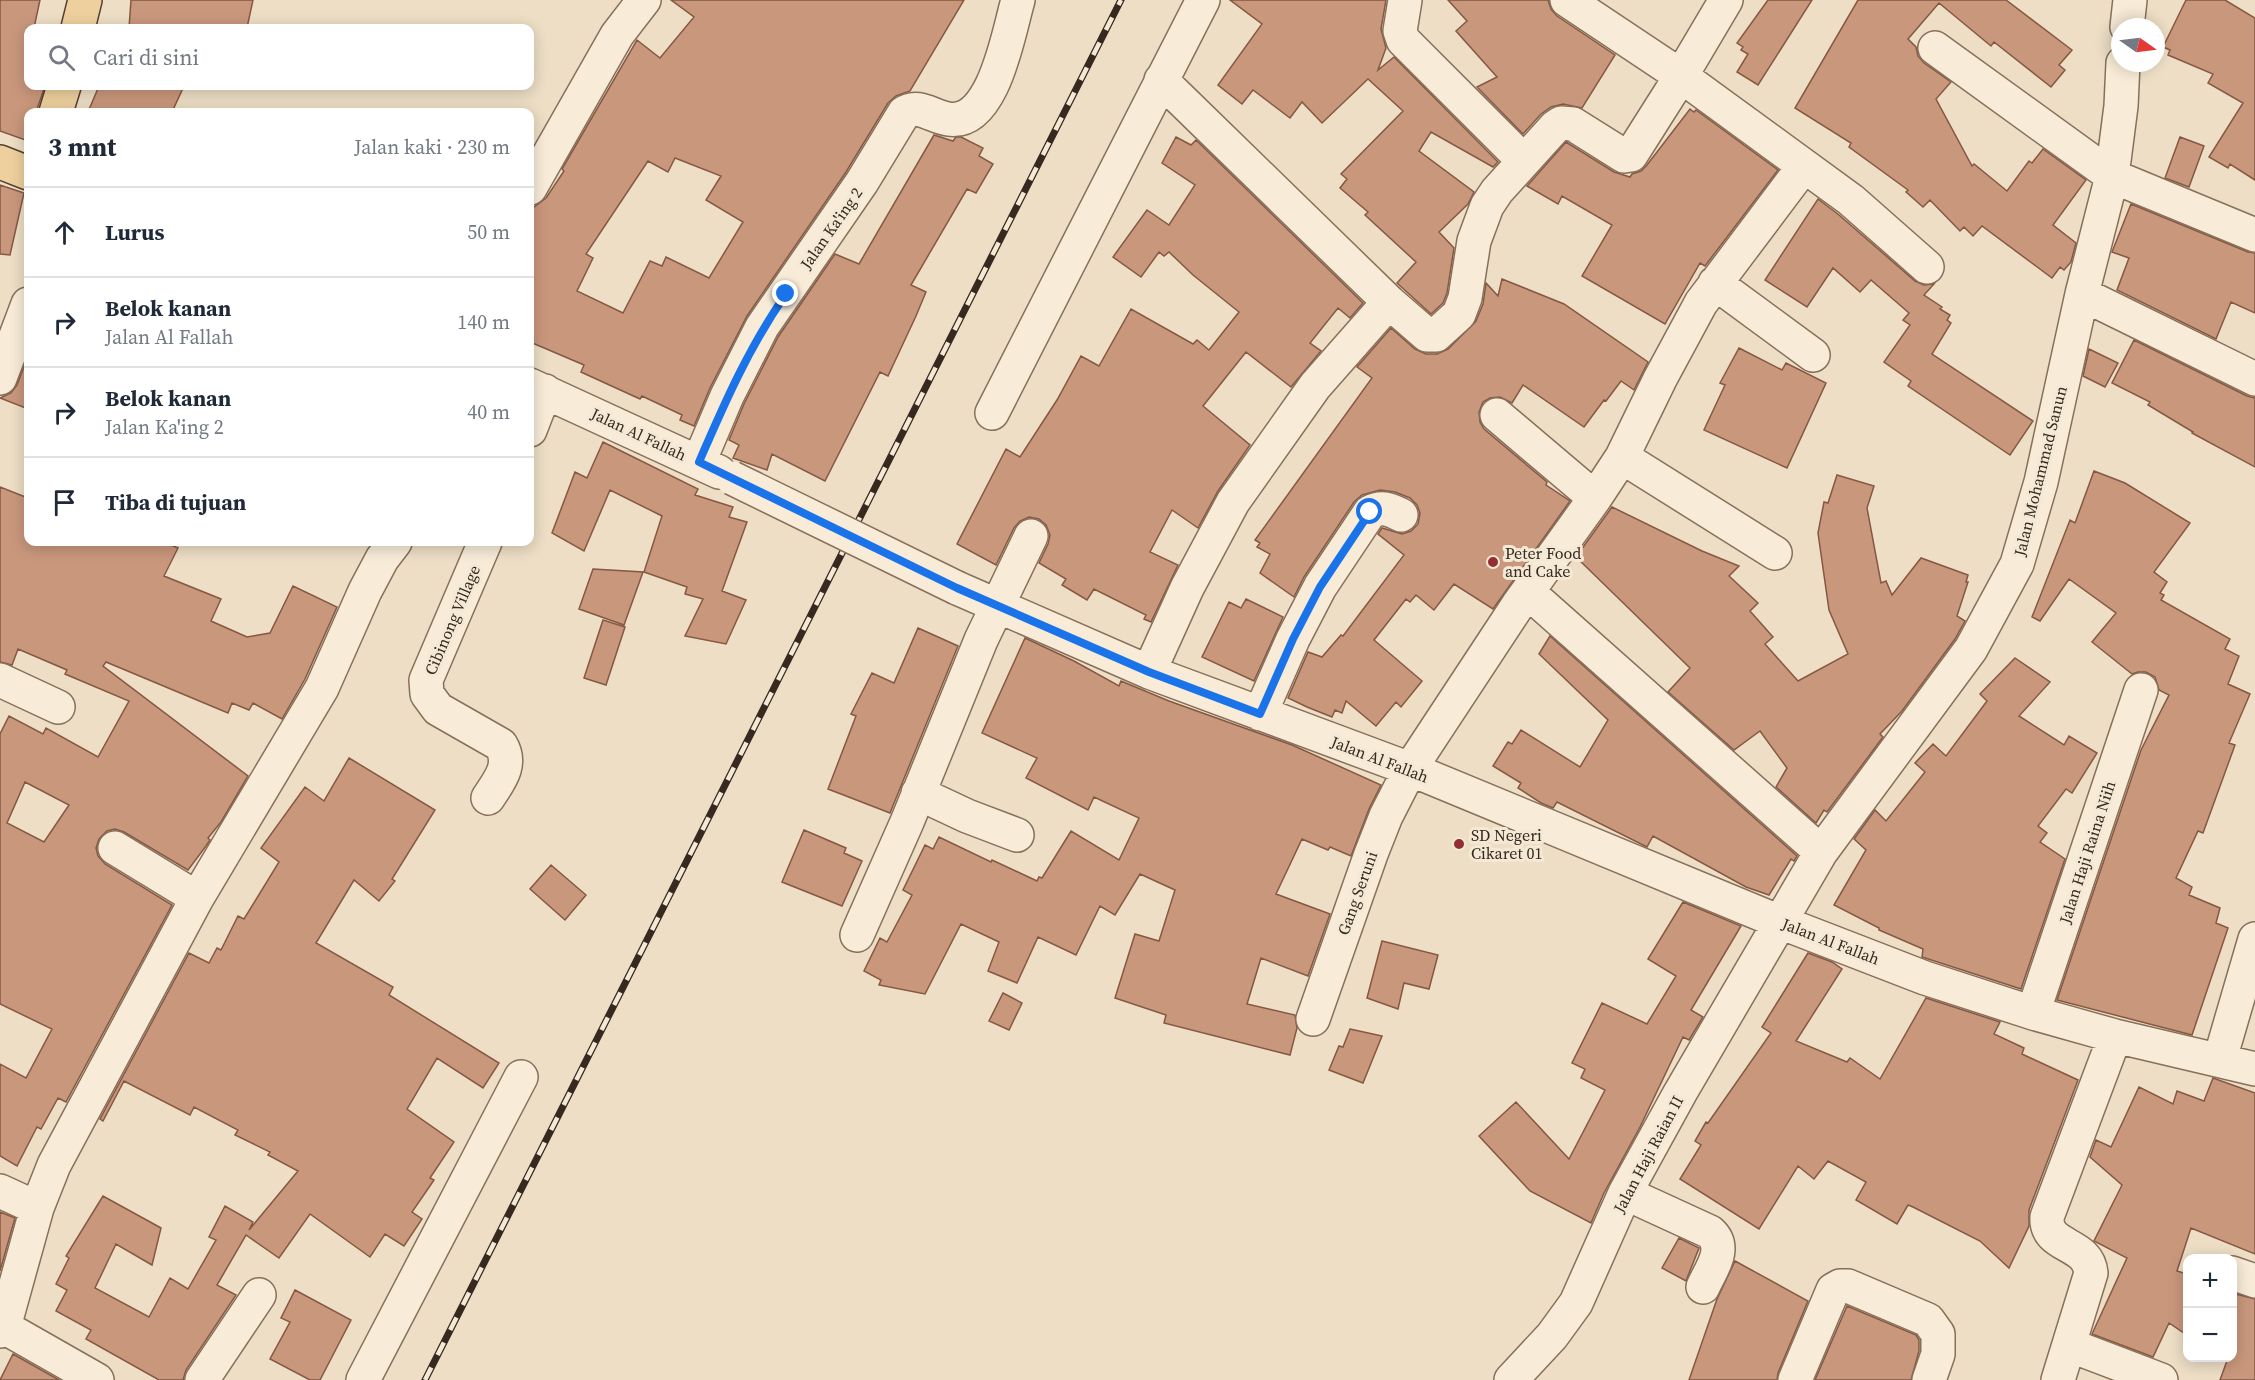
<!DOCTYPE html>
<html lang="id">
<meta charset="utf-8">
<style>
body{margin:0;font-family:"Source Serif 4",serif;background:#f6f6f7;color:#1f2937}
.controls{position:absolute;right:18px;bottom:18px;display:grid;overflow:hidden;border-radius:12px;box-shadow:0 3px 15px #0003}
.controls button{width:54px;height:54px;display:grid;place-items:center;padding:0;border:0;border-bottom:2px solid #e0e1e3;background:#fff;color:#1f2937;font:30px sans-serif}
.compass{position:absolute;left:2111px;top:18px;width:54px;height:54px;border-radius:50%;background:#fff;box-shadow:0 3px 15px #0003;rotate:104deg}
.stop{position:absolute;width:18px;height:18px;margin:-14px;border:4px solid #1a73e8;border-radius:50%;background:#fff}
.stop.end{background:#1a73e8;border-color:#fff;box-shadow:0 2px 6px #0008}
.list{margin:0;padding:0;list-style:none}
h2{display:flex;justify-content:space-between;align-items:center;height:78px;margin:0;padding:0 24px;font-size:26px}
h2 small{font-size:20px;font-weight:400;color:#747a83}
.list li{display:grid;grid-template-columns:39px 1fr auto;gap:18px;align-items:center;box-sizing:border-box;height:90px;padding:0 24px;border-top:2px solid #e0e1e3}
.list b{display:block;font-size:22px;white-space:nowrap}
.list p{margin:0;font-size:20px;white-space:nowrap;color:#747a83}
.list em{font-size:20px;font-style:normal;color:#747a83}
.icon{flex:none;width:33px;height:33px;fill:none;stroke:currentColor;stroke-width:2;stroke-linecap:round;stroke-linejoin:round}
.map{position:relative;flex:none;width:2255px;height:1380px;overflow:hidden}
.search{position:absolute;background:#fff;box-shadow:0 3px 15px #0003;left:24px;top:24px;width:510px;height:66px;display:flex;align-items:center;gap:15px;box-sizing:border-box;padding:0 21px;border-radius:12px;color:#747a83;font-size:22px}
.panel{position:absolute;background:#fff;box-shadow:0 3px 15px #0003;left:24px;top:108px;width:510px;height:438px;border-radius:12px}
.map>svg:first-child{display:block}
.building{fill:#c9977c;stroke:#855842;stroke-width:1.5;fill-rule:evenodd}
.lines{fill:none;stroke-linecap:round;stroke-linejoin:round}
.minor-casing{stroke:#87705b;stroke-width:36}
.major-casing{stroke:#553e2f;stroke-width:36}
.minor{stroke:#f8ecd8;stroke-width:33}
.major{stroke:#eed09e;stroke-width:33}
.rail-casing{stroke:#37291f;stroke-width:7}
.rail{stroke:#f4e9d4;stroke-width:4.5;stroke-dasharray:14;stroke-linecap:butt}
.minor-bridge-casing{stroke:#87705b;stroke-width:36;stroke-linecap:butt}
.minor-bridge{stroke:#f8ecd8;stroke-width:33}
.route{stroke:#1a73e8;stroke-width:8}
.poi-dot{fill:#932e35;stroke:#f4e9d4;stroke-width:2}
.labels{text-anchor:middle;stroke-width:6;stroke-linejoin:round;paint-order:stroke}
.street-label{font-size:16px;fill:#37291f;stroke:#f4e9d4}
.poi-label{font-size:16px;fill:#37291f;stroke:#f4e9d4;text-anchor:start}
</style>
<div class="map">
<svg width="2255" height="1380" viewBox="0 0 2255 1380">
<rect width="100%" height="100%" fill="#eddec5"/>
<path class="building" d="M0 0H40L34 28H28V86H45L36 112H28V141L0 131Z
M131 0H253L247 28H129Z
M671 0H964L910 91 896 96 888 103 846 172 747 316 710 388 694 426 680 420 682 415 642 396 640 399 581 372 584 365 530 342V210L546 198 564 171 562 169 637 40 660 58 694 17ZM675 158 721 176 706 200 743 222 709 278 666 257 662 266 650 261 623 313 577 291 593 258 586 254 648 161 668 172Z
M1230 0H1386L1381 29 1386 48 1378 70 1394 57 1498 162 1493 167 1431 132 1419 151 1474 192 1468 204 1439 232 1454 248 1447 293 1443 303 1431 314 1397 283 1416 262 1365 215 1368 212 1340 188 1347 179 1341 174 1403 111 1368 79 1322 123 1302 102 1290 118 1253 90 1242 104 1218 85 1262 24Z
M1448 0H1548L1551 9 1557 16 1615 55 1582 108 1563 104 1551 107 1541 114 1523 134 1477 87 1497 77 1456 31 1467 21Z
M1768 0H1812L1758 85 1737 72 1748 54 1741 50 1743 47 1737 43Z
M1858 0H2006L2072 50 2059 65 2065 70 2051 87 1994 42 1991 46 1939 3 1908 39 1916 47 1918 56 1924 63 1951 82 1936 99 1972 166 1974 164 2007 191 2029 161 2032 163 2043 149 2086 180 2053 225 2076 243 2071 262 2064 270 2060 267 2052 278 1982 226 1973 236 1964 227 1960 231 1930 200 1923 207 1906 192 1908 190 1849 147 1851 143 1795 108Z
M2186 0H2225L2255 18V180L2230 164 2228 168 2209 157 2243 103 2208 83 2213 74 2168 55 2170 50 2163 47Z
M99 86H184L172 112H88Z
M1690 109 1694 112 1696 110 1778 170 1705 266 1700 263 1665 324 1582 276 1612 225 1562 196 1558 204 1527 186 1566 142 1614 172 1630 177 1632 174 1641 171 1647 165Z
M934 135 953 141 956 137H961L983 148 979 156 993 164 976 193 967 189 911 285 926 292 916 316 888 376 880 372 825 481 772 454 767 470 733 458 739 445 729 440 744 404 778 337 835 254 859 264Z
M1176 137 1191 145 1196 140 1363 303 1350 318 1338 308 1310 343 1321 351 1291 387 1246 352 1203 406 1250 445 1218 491 1198 528 1172 510 1150 552 1178 565 1151 622 1144 619 1146 615 1094 589 1087 600 1062 585 1066 579 1039 563 1048 544 1050 535 1046 525 1039 519 1029 517 1020 521 1014 528 996 565 957 544 1006 449 1020 457 1057 400 1081 356 1099 366 1131 309 1193 344 1197 340 1209 350 1239 312 1193 275 1169 252 1164 256 1159 252 1141 277 1113 257 1147 210 1169 225 1195 185 1162 163Z
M2180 137 2204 146 2189 187 2165 178Z
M0 185 24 193 10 255 0 254Z
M1818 199 1839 215 1915 281 1924 285 1934 284 1924 295 1942 307 1940 309 1950 315 1947 320 1951 323 1932 354 2033 421 2010 455 1908 386 1911 381 1884 362 1910 325 1903 320 1909 313 1871 280 1860 292 1833 268 1807 307 1765 280Z
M2131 204 2248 252 2255 253V313L2231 302 2216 339 2117 290 2129 258 2112 252Z
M1502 279 1564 304 1648 362 1634 390 1621 381 1606 401 1604 400 1584 427 1523 385 1512 403 1500 397 1490 398 1483 402 1479 412 1480 422 1484 429 1547 482 1546 485 1570 501 1493 609 1454 584 1434 610 1416 595 1410 602 1406 599 1374 640 1422 681 1401 707 1396 702 1376 726 1346 701 1342 713 1335 710 1332 717 1307 707 1288 698 1308 652 1322 657 1341 635 1343 636 1404 555 1378 534 1382 528 1402 534 1411 531 1418 524 1420 513 1417 505 1410 498 1395 492 1380 490 1362 495 1354 502 1304 577 1294 597 1260 573 1270 554 1257 547 1260 543 1255 540 1372 378 1357 367 1391 328 1415 349 1426 354H1437L1448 349 1476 321 1483 304 1486 283 1498 296Z
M2134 340 2247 396 2255 398V467L2192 433 2193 432 2148 405 2150 402 2112 383Z
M1739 348 1782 370 1786 363 1826 383 1787 468 1704 430 1725 385 1720 383Z
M2089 349 2118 363 2105 387 2083 376Z
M28 356V409L0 398 11 393 17 385Z
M603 442 698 489 695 495 733 507 729 517 747 522 722 591 746 600 726 644 685 636 703 599 685 594 687 587 644 572 662 516 610 490 584 551 552 533 575 472 587 478Z
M2094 471 2125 483 2190 523 2154 572 2167 582 2160 593 2164 595 2161 600 2230 639 2225 649 2239 656 2228 684 2250 694 2229 743 2235 745 2203 833 2198 831 2176 878 2192 887 2189 895 2220 908 2216 923 2228 928 2192 1035 2057 1000 2141 750 2169 695 2159 690 2155 677 2146 672H2138L2132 674 2092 642 2116 613 2069 579 2040 621 2032 617 2070 520 2075 523Z
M1837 475 1874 486 1867 508 1881 583 1886 581 1892 595 1921 558 1968 575 1966 582H1968L1957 616 1965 621 1955 639 1902 711 1880 734 1883 737 1827 812 1824 810 1816 823 1776 787 1787 768 1760 731 1734 750 1668 692 1690 668 1576 557 1612 507 1702 551 1739 566 1729 576 1758 603 1750 611 1773 637 1765 644 1798 681 1848 654 1829 610 1818 533 1824 502 1828 503Z
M0 487 28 498V542H164L178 548 164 576 221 599 211 621 247 637 270 633 293 586 337 607 305 679 282 719 253 703 249 710 232 703 228 713 106 662 103 666 248 776 221 822 208 838 210 840 206 846 188 870 124 832 115 829 107 831 99 839 96 848 98 856 105 864 172 905 66 1102 58 1098 41 1129 37 1127 17 1166 0 1156V1064L26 1078 52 1029 0 1004V734L9 716 43 734 46 728 98 757 129 701 65 674 67 670 18 649 12 665 0 662ZM25 782 69 805 44 842 7 823Z
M593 569 643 572 624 625 579 609Z
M1246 599 1283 617 1254 681 1202 657 1229 602 1241 608Z
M603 620 625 627 606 685 584 678Z
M918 628 958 646 890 813 828 789 856 716 851 714 872 673 894 683Z
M1550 636 1797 856 1794 861 1791 859 1769 895 1746 887 1653 836 1647 847 1557 802 1553 808 1541 803 1518 788 1521 783 1493 766 1508 742 1512 744 1521 730 1580 767 1608 720 1539 654Z
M1025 638 1074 661 1119 686 1121 681 1169 701 1292 745 1381 785 1369 809 1351 856 1330 847 1328 850 1302 839 1276 894 1330 914 1308 976 1261 958 1247 1004 1295 1015 1297 1028 1290 1055 1164 1023 1166 1015 1115 998 1135 934 1159 941 1175 890 1140 874 1115 915 1100 906 1076 955 1038 937 1017 983 988 971 999 942 961 924 925 994 879 985 881 980 864 971 880 938 887 942 912 895 903 890 925 845 933 849 939 837 991 862 992 860 1037 881 1039 877 1042 878 1071 831 1119 860 1139 818 1094 797 1088 810 1026 778 1037 758 982 733Z
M2015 658 2050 682 2019 716 2064 745 2069 736 2097 753 2072 793 2066 789 2038 826 2047 833 2040 842 2065 859 2021 989 1922 957 1923 949 1879 930V928L1834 905 1866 850 1854 839 1875 810 1886 821 1925 772 1915 763 1933 744 1946 756 1987 701 1980 694Z
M349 758 435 810 392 879 395 881 379 901 354 880 316 943 393 987 389 995 499 1063 483 1088 437 1058 407 1109 454 1142 430 1178 434 1180 412 1212 422 1219 404 1246 385 1234 370 1257 310 1214 279 1258 246 1235 217 1285 236 1295 186 1370 183 1380H159L86 1339 91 1330 56 1311 67 1290 56 1284 69 1258 66 1256 103 1196 161 1228 152 1265 116 1244 95 1288 149 1317 170 1278 188 1289 216 1240 209 1237 225 1206 253 1222 249 1230 298 1171 268 1155 270 1152 235 1135 238 1130 194 1107 190 1115 124 1081 103 1121 100 1119 189 953 209 963 217 948 221 950 238 916 244 919 279 862 261 848 305 787 324 801Z
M804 830 846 848 844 853 862 861 842 906 782 882Z
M551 865 586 895 565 920 530 889Z
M1683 902 1741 926 1691 1010 1703 1017 1689 1040 1683 1037 1640 1127 1604 1193 1591 1223 1530 1191 1479 1136 1516 1102 1569 1159 1605 1090 1581 1078 1585 1069 1572 1063 1602 1003 1647 1024 1676 976 1648 959Z
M1382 941 1438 955 1429 989 1404 983 1398 1009 1367 998Z
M1808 953 1832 962 1842 969 1796 1041 1847 1062 1850 1058 1880 1079 1926 998 2000 1022 1994 1034 2024 1048 2022 1054 2078 1080 2029 1210V1226L2009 1268 1980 1241 1913 1207 1908 1205 1897 1224 1856 1200 1866 1182 1828 1161 1814 1179 1798 1166 1759 1229 1680 1179 1701 1145 1695 1141 1706 1122 1708 1123 1771 1033 1762 1027Z
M1003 993 1022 1003 1009 1030 989 1021Z
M1350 1029 1382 1036 1363 1083 1329 1070 1339 1046 1343 1047Z
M2213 1078 2255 1093V1254L2191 1228 2177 1271 2187 1274V1335L2169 1323 2153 1357 2092 1334 2127 1258 2094 1241 2122 1185 2090 1157 2096 1140 2111 1147 2139 1087 2173 1104 2177 1091 2204 1101Z
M0 1212 15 1218 0 1271Z
M1679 1238 1699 1248 1686 1281 1662 1268Z
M1735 1261 1808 1301 1778 1373 1777 1380H1689L1717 1299Z
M295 1290 351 1320 320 1380H310L270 1359 290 1322 281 1318Z
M2232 1293 2255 1299V1380H2220L2228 1358H2232Z
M1847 1306 1916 1335 1919 1340V1351L1911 1380H1815Z
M13 1354 59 1380H0Z"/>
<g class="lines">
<defs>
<path id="minor" d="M1405 0 1400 31 1403 40 1524 161
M1567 0 1681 76 1851 200 1927 267
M2127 27 2130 0
M1935 48 2112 176 2255 235
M1161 80 1389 302
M530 188 617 35 644 0
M1715 283 1813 355
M2082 294 2255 379
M0 378 28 304
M530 385 719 472
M992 413 1203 0
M1497 415 1595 498
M530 430 545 391
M1622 457 1775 553
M699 462 727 396 762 327 862 182 904 113C918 103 933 117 948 119 994 127 1009 30 1018 0
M485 542 426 680 427 694 438 709 501 745C513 765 499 781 488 798
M957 588 1149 672 1410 769 1780 922 1925 978 2033 1013 2115 1036 2255 1069
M1528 592 1821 852
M1149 672 1187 588 1233 502 1315 386 1389 302 1427 335H1436L1459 314 1465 298 1474 241 1487 206 1497 191 1555 127 1561 123 1573 124 1624 156 1631 155 1681 76 1726 0
M0 680 58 707
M1260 714 1293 639 1320 587 1370 512C1382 506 1389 509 1401 515
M918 793 967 816 1017 835
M115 848 197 898
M857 935 907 822 981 640 1031 536
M2033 1013 2141 690
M1313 1019 1371 854 1386 816 1410 769 1518 605 1595 498 1622 457 1660 379 1701 303 1804 166
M2220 1059 2255 939
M0 1191 37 1208
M1625 1193 1710 1232C1728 1248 1711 1269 1703 1287
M2232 1273 2255 1281
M4 1327 97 1380
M0 1331 4 1327 37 1208 54 1165 197 898 322 688 365 591 382 559 395 542
M2069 1345 2161 1380
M202 1380 259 1295
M363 1380 521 1077
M1511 1380 1552 1336 1576 1303 1625 1193 1680 1093 1821 852 1971 649 2017 564 2041 482 2082 294 2112 176 2121 106 2123 63
M1795 1380 1833 1290 1840 1286H1848L1928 1320 1938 1334V1354L1929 1380
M2058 1380 2091 1273C2088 1241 2045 1249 2047 1217L2115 1036"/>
<path id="major" d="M78 28 85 0
M56 112 64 86
M0 162 28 173"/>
</defs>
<use href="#minor" class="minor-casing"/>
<use href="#major" class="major-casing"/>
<use href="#minor" class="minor"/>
<use href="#major" class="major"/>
<defs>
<path id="rail" d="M425 1380 1121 0"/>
</defs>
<use href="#rail" class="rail-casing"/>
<use href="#rail" class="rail"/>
<defs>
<path id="minor-bridge" d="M732 478 957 588"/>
</defs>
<use href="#minor-bridge" class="minor-bridge-casing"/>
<use href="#minor-bridge" class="minor-bridge"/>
</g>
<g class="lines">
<path class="route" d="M786 294C749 347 725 402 699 462L957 588 1149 672 1260 714 1293 639 1320 587 1370 512"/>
</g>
<g class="poi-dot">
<circle cx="1493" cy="562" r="6"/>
<circle cx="1459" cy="844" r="6"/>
</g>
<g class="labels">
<g class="street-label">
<text transform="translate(831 228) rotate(-55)" y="6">Jalan Ka'ing 2</text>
<text transform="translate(639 434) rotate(25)" y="6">Jalan Al Fallah</text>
<text transform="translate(2040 471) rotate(-76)" y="6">Jalan Mohammad Sanun</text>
<text transform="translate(452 620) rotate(-67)" y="6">Cibinong Village</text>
<text transform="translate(1380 759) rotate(21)" y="6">Jalan Al Fallah</text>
<text transform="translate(2087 852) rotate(-72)" y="6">Jalan Haji Raina Niih</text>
<text transform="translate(1357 893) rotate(-70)" y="6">Gang Seruni</text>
<text transform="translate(1831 941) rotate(21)" y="6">Jalan Al Fallah</text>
<text transform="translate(1648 1154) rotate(-62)" y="6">Jalan Haji Raian II</text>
</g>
<g class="poi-label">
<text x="1505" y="559">Peter Food<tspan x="1505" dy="18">and Cake</tspan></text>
<text x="1471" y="841">SD Negeri<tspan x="1471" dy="18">Cikaret 01</tspan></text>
</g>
</g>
</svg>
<div class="controls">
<button>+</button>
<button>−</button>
</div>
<svg class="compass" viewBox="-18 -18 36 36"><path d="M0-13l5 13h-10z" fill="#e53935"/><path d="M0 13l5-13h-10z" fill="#747a83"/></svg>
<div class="stop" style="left:1370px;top:512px"></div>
<div class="stop end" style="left:786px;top:294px"></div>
<div class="search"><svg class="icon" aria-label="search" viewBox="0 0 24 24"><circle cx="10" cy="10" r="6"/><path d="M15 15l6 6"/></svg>Cari di sini</div>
<section class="panel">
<h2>3 mnt<small>Jalan kaki · 230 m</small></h2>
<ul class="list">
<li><svg class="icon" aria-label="ahead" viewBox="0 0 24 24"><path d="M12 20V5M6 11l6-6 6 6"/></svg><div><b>Lurus</b></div><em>50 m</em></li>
<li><svg class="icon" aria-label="right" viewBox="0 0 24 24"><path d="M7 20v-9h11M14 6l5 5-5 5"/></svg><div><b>Belok kanan</b><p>Jalan Al Fallah</p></div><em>140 m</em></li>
<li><svg class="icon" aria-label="right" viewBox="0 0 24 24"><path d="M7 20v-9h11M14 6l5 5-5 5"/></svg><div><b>Belok kanan</b><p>Jalan Ka'ing 2</p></div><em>40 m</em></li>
<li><svg class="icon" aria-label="arrive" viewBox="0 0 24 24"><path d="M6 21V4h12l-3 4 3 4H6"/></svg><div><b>Tiba di tujuan</b></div></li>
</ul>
</section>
</div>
